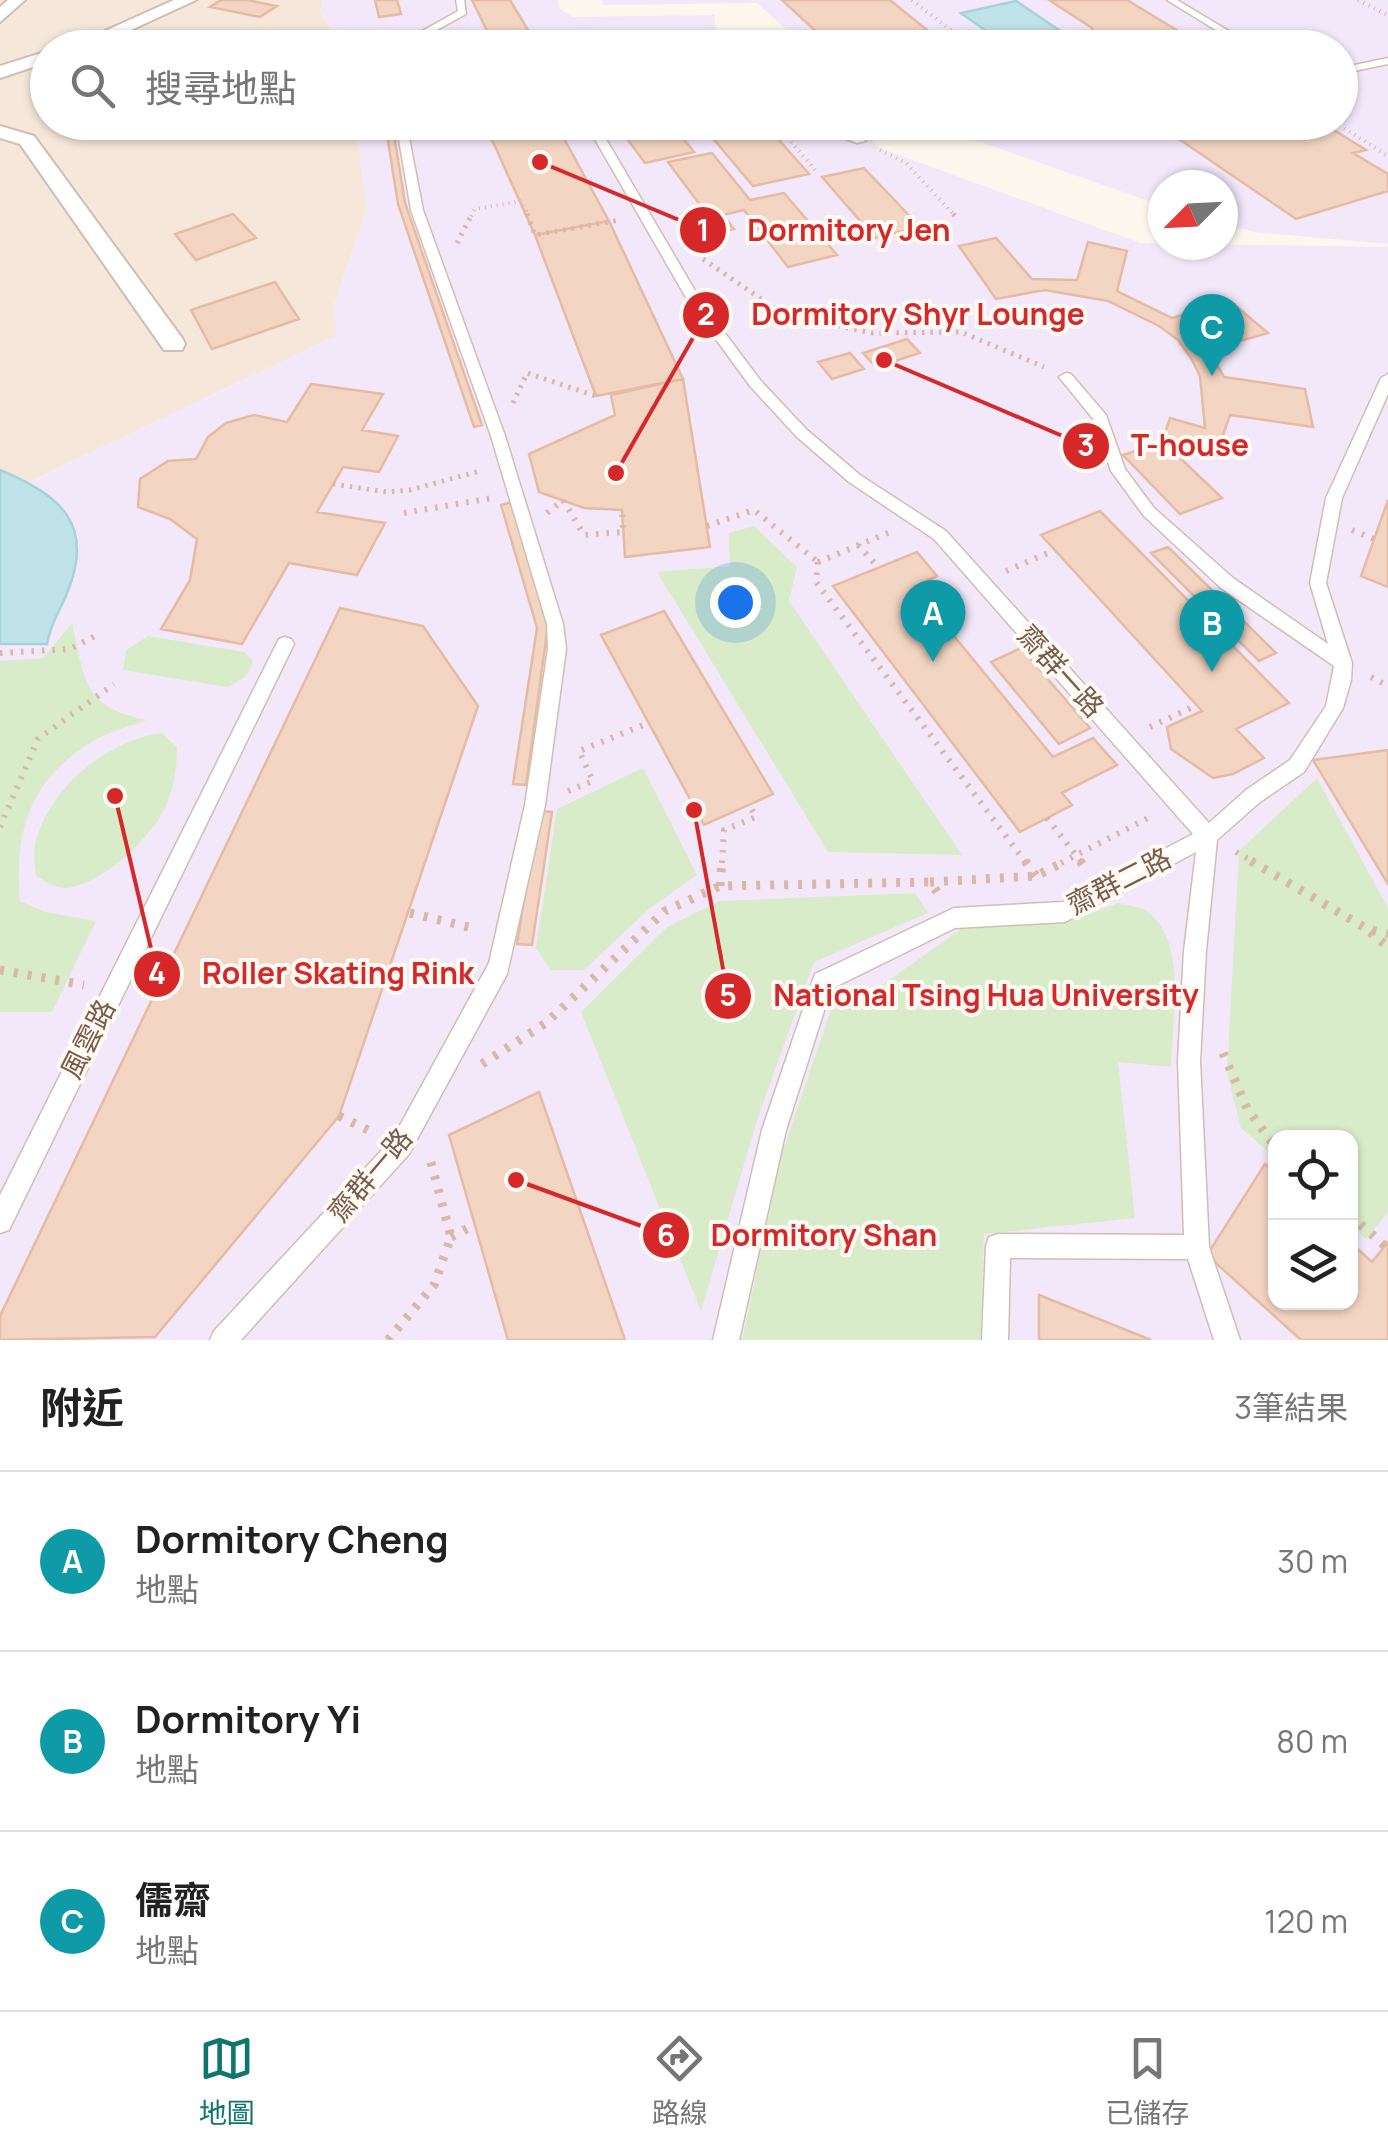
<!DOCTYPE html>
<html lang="zh-TW">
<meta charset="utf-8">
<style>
body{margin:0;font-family:Manrope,"Noto Sans TC",sans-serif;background:#f6f6f6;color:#222}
.controls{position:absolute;right:30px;bottom:30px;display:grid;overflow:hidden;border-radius:20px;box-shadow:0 2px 8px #0004}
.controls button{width:90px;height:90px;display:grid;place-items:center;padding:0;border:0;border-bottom:2px solid #e0e0e0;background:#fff;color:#222;font:50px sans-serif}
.compass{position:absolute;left:1148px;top:170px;width:90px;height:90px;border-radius:50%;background:#fff;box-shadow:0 2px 8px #0004;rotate:246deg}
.you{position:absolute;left:735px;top:602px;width:35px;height:35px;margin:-25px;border:8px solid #fff;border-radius:50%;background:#1a73e8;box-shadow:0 0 0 15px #1a73e833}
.badge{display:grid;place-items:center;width:65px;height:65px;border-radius:50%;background:#0f766e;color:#fff;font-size:32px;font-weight:700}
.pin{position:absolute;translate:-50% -82px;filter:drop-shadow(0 2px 5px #0008)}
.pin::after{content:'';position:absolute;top:52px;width:35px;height:30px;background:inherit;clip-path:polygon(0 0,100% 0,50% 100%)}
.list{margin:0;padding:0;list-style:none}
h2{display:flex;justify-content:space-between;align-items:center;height:130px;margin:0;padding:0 40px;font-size:42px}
h2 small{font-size:32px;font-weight:400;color:#767676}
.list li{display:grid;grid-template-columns:65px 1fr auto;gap:30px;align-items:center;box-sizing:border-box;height:180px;padding:0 40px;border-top:2px solid #e0e0e0}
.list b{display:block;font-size:38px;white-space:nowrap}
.list p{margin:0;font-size:32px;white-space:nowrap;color:#767676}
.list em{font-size:32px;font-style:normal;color:#767676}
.icon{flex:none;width:55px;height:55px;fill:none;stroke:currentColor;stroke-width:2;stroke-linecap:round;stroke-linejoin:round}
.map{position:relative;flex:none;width:1388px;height:1340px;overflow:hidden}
.search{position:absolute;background:#fff;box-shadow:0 2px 8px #0004;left:30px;right:30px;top:30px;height:110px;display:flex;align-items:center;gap:25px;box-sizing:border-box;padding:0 35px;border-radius:55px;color:#767676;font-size:38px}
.sheet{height:670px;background:#fff}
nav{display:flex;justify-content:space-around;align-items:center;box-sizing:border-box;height:140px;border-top:2px solid #e0e0e0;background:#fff;font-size:28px;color:#767676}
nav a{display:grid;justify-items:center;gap:5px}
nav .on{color:#0f766e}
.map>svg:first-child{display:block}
.residential{fill:#f5e8da}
.education{fill:#f3e8fa;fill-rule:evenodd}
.green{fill:#d8ecc9}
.water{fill:#bfe3e8;stroke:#a5d3da;stroke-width:2.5}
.building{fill:#f3d5c3;stroke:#e6bba3;stroke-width:2.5}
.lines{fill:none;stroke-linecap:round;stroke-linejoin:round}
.lane-casing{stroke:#d1beb0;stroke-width:3}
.street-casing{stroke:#d1beb0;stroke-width:4}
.path-far3{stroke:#d9b8a5;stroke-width:4;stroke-dasharray:1 5;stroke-linecap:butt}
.path-far2{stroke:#d9b8a5;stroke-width:5;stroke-dasharray:2.5 6;stroke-linecap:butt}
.path-far1{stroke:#d9b8a5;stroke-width:6;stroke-dasharray:2.5 8;stroke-linecap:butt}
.path{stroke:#d9b8a5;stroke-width:9;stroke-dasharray:4 10;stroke-linecap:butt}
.lane{fill:#fff;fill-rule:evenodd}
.street{fill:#fff;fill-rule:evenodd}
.labels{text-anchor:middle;stroke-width:8;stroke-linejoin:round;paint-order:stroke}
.street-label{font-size:28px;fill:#7a5c4d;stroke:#fffaf3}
.leader{fill:none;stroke:#d62828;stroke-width:4}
.callout-dot{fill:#d62828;stroke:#fffaf3;stroke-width:4}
.mark-label{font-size:30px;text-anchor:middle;font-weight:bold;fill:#fff}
.callout-label{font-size:30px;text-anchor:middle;font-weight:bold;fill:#d62828;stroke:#fffaf3;stroke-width:8;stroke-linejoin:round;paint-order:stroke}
</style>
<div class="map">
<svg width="1388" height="1340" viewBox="0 0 1388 1340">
<rect width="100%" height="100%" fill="#fdf6ec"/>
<path class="residential" d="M0 0H323L320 11 342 47 48 48V122L355 123 367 209 334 305 336 336 29 482 0 470Z"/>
<path class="education" d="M323 0H558L559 8 572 17 714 15 719 47H342L320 11Z
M602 0H1388V244L1254 232 1223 224V185H1163V206L926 123 1340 122V48L805 47 757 3 604 5Z
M355 123H854L880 148 1140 243 1388 247V1340H0V470L29 482 336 336 334 305 367 209ZM1276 1138H1350V1302H1276Z"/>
<path class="green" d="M754 526 797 567 789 601 962 855 828 852 657 572 730 566 729 533Z
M72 623C85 681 83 707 147 720 131 726 110 731 95 740 30 778 14 830 20 901L45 912 96 921 52 1012H0V661L43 658Z
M148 636 245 652 253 661C249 676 241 681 227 687L123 670 126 650Z
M162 733 177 747C177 768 174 788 165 808 152 837 92 896 57 887 50 885 42 879 36 876 35 866 33 855 35 845 47 789 108 739 162 733Z
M643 768 697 875 650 908 584 970H551L536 948 557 809Z
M1317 778 1388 908V1212L1366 1239 1351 1225 1350 1138H1276L1275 1158 1241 1128 1227 1073 1239 851Z
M915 893 928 913 814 962 757 1120 701 1311 581 1012 667 927 719 901Z
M1118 903C1126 905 1140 906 1147 911 1189 943 1172 1020 1171 1067L1118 1062 1135 1218 984 1234 981 1340H742L781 1156 835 998 861 1000 964 927 1073 920Z"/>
<path class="water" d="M1016 1 1084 47H1009L961 13Z
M0 470C59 495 96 523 67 593 60 611 50 624 47 644H0Z"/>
<path class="building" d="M221 0H247L277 6 260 17 210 7Z
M375 0H397L401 14 379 17Z
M472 0H510L531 35 492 41Z
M782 0H890L949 48H834Z
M1049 0H1127L1206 48H1123L1094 37 1092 28Z
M385 122H392L405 203 482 425 474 427 398 204Z
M484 122H555L609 221 535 235Z
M615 122H670L694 152 645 163Z
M740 122H763L809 174 753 186 706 130Z
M1154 122H1321L1366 150 1353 153 1388 174V191L1296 219Z
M712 153 750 200 784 193 837 255 788 267 744 210 723 215 734 229 700 237 683 214 703 209 668 162Z
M864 168 920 227 875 238 822 177Z
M233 214 256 238 196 260 175 234Z
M609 221 683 379 596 396 535 235Z
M996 238 1032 279 1077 280 1088 242 1127 251 1117 291 1172 318 1230 301 1268 333 1209 350 1224 377 1305 389 1313 427 1230 415 1220 444 1185 437 1176 454 1222 498 1180 514 1123 455 1162 442 1170 418 1205 428 1200 376 1191 358 1178 340 1159 326 1108 301 1045 290 996 299 959 246Z
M275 282 299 319 212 349 191 310Z
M907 339 920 353 876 367 863 353Z
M850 353 864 369 832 379 818 362Z
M683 379 710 547 625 557 622 510 584 508 539 492 529 454 615 415 611 395Z
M311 384 383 394 362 430 398 436 379 472 343 467 317 512 385 523 357 575 289 563 242 644 161 629 190 580 197 539 170 519 138 507 140 479 168 461 196 459 208 437 226 423 254 415 287 422Z
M1388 500V587L1361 576Z
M512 502 548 625 526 785 513 784 537 628 501 505Z
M1100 511 1289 703 1236 729 1264 758 1233 774 1213 778 1171 749 1167 727 1202 711 1041 535Z
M1168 547 1276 653 1259 661 1151 553Z
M917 552 937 576 914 587 1053 757 1093 738 1117 765 1062 793 1072 805 1020 832 833 586Z
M340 608 423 626 478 706 339 1116 155 1337 0 1340V1316Z
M664 611 773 794 704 825 601 635Z
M1021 648 1090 728 1059 744 991 662Z
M1388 750V884L1313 760Z
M538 811 552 812 532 945 517 944Z
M539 1092 625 1340H508L449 1135Z
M1265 1164 1276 1174V1302H1350V1242L1372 1262 1388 1242V1340H1301L1207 1255Z
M1039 1295 1151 1340H1039Z"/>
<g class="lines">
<defs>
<path id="lane" d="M456 0H464L466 14 404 48H392L458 11Z
M1167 0H1177L1257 48H1245Z
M1388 58V64L1340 74V68Z
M396 122H406L423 210 505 436 563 624 566 649 545 805 507 974 409 1154 241 1340H210L214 1331 393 1138 489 963 525 805 548 649 547 624 491 436 411 210Z
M585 122H596L701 301 760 380 807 430 860 475 946 531 1209 823 1246 790 1290 760 1326 706 1334 666 1221 588 1144 516 1111 471 1094 420 1059 377 1066 373 1071 374 1106 415 1125 469 1154 508 1233 578 1328 644 1310 583 1326 498 1381 378 1388 374V394L1342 498 1326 583 1352 663 1351 680 1343 708 1304 772 1260 802 1217 840 1206 951 1200 1061 1209 1247 1240 1340H1214L1188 1259 1010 1258 1008 1340H982L986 1246 989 1237 998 1234 1184 1235 1178 1061 1184 951 1196 852 1065 922 955 928 831 989 786 1130 739 1340H713L762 1130 815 974 954 908 1063 902 1193 834 934 539 849 482 797 437 750 386 688 301Z
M801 122H818L866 141 857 143Z
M285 637 291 639 294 644 9 1230 0 1233V1195L279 639Z"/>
<path id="street" d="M8 0H25L0 22V7Z
M174 0H196L92 48H67Z
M48 51V62L0 78V66Z
M0 126 34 136 182 338 185 344 182 350H164L20 144 0 138Z"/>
</defs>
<use href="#lane" class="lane-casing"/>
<use href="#street" class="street-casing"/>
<path class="path-far3" d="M912 0 974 48
M1358 0 1388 15
M464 37 474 48
M1334 122 1388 156
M882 137 934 122
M791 142 816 171
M880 150 906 163 955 216
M471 216 475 209 522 201 528 216"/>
<path class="path-far2" d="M527 214 535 235 620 220
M953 214 958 219
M457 243 472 214
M703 259 783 314 872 333 961 332 1044 367
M513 403 527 373 596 396
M333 484 387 492 410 490 480 471"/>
<path class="path-far1" d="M404 513 492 498
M547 513 563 500 584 535 623 532 622 510
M707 526 754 510 818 562
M1352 530 1374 539
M858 545 878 567
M818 562 816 582 1026 863
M818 562 890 532
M1006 571 1055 550
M0 653 70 649 101 633
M1371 677 1388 686
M1150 727 1197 705
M568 791 593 781 579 751 648 723
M1047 818 1082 863
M0 827 38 739 114 684
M1236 852 1255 863
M722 863 724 830 756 817 749 805
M1061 863 1150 817"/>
<path class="path" d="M1025 861 1036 876
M1080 861 1086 869
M1251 861 1367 929 1388 934
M930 882 1036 876 1066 861
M720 886 722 861
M410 913 477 929
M1370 932 1388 947
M0 970 84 985
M1223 1053 1247 1108 1276 1148
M482 1064 546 1023 665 911 720 886 930 882 940 896
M339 1116 374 1133
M1350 1215 1385 1246
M451 1237 474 1225
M388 1340 434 1285 451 1237 430 1159"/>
<use href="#lane" class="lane"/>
<use href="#street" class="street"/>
</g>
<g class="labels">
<g class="street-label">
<text transform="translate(1061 671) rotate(48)" y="10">齋群一路</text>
<text transform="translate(1119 881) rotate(-27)" y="10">齋群二路</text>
<text transform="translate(88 1039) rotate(-63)" y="10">風雲路</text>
<text transform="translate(370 1175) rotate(-50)" y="10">齋群一路</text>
</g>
</g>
<path class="leader" d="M540 162L703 230M616 473L706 315M884 360L1086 446M115 796L157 974M694 810L728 996M516 1180L666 1235"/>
<g class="callout-dot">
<circle cx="540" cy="162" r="10"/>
<circle cx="616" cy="473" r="10"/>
<circle cx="884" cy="360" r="10"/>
<circle cx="115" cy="796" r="10"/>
<circle cx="694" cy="810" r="10"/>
<circle cx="516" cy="1180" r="10"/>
<circle cx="703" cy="230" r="25"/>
<circle cx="706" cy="315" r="25"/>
<circle cx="1086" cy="446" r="25"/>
<circle cx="157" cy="974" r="25"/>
<circle cx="728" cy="996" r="25"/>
<circle cx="666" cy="1235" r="25"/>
</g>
<g class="mark-label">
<text x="703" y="241">1</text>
<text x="706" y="325">2</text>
<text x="1086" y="456">3</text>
<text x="157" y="984">4</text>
<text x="728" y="1006">5</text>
<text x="666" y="1246">6</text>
</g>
<g class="callout-label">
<text x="849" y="241">Dormitory Jen</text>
<text x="918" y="325">Dormitory Shyr Lounge</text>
<text x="1190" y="456">T-house</text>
<text x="338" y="984">Roller Skating Rink</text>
<text x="986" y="1006">National Tsing Hua University</text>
<text x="824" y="1246">Dormitory Shan</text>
</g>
</svg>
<div class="controls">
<button><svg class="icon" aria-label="locate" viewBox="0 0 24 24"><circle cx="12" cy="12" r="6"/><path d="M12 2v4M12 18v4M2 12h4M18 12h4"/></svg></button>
<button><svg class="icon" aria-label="layers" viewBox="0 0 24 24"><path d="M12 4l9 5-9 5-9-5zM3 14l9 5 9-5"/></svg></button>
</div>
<svg class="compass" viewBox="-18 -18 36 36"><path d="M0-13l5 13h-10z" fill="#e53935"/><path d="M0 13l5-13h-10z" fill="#767676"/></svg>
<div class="you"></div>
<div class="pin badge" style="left:933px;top:662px;background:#0f9aa8">A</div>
<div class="pin badge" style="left:1212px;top:672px;background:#0f9aa8">B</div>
<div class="pin badge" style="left:1212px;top:376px;background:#0f9aa8">C</div>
<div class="search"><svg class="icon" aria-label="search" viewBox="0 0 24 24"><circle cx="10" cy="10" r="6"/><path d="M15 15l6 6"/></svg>搜尋地點</div>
</div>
<section class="sheet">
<h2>附近<small>3筆結果</small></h2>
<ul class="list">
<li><span class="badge" style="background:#0f9aa8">A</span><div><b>Dormitory Cheng</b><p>地點</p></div><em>30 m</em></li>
<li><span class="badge" style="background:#0f9aa8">B</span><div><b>Dormitory Yi</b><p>地點</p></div><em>80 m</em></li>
<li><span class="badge" style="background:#0f9aa8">C</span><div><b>儒齋</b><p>地點</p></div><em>120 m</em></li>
</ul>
</section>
<nav>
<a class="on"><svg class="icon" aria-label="map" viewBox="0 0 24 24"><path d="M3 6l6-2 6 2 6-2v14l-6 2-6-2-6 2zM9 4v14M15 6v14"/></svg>地圖</a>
<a><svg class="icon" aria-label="directions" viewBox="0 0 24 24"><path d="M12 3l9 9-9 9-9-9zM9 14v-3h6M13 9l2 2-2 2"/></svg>路線</a>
<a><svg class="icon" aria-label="saved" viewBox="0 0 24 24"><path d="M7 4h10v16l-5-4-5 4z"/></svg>已儲存</a>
</nav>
